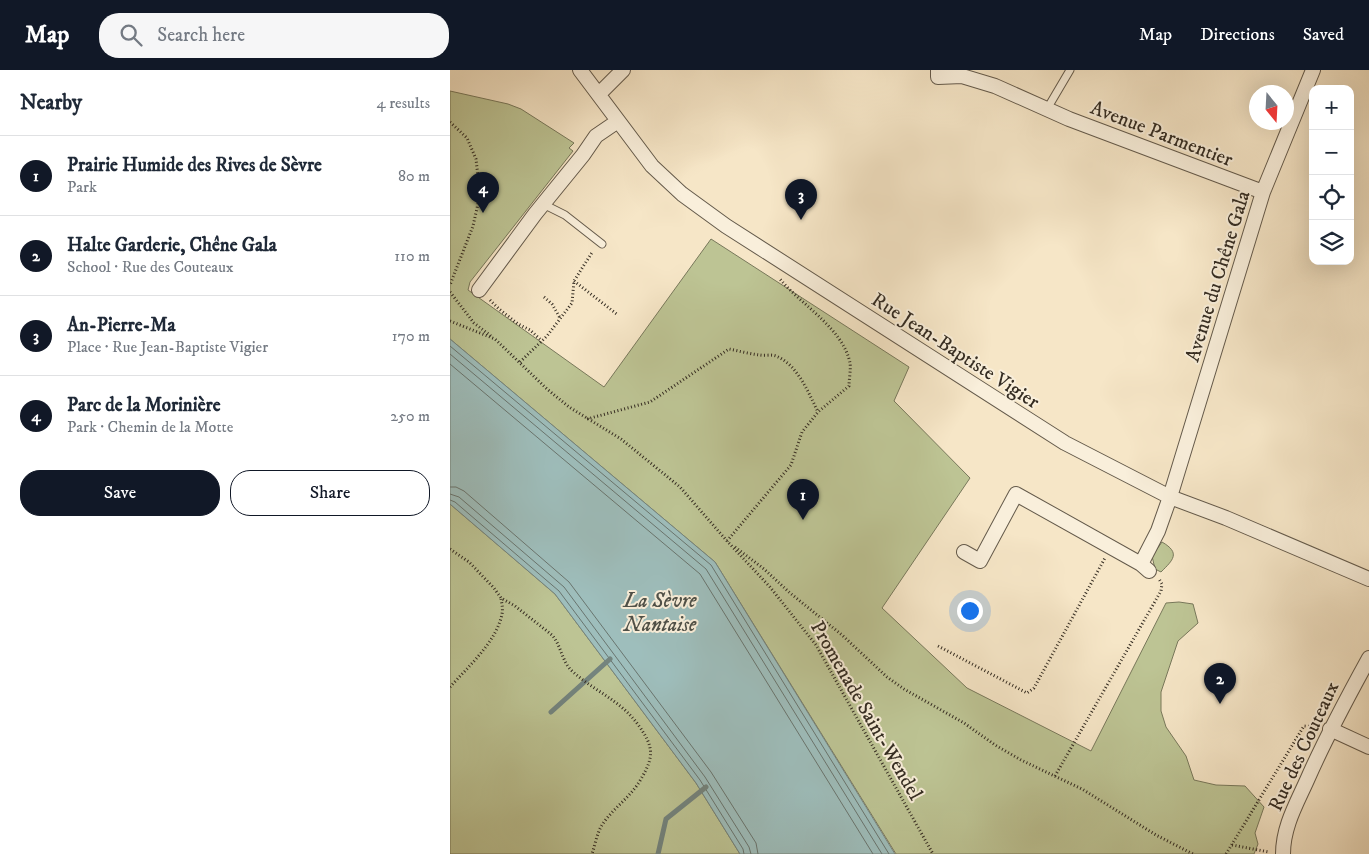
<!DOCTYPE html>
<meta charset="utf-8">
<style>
body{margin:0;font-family:"IM FELL DW Pica",serif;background:#f6f6f7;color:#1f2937}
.controls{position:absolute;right:15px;top:15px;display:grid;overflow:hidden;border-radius:10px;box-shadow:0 5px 20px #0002}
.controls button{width:45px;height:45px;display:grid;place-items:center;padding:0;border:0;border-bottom:1px solid #e0e1e3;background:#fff;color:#1f2937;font:25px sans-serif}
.compass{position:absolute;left:799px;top:15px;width:45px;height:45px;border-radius:50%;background:#fff;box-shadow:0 5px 20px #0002;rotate:162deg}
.you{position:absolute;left:519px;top:540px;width:18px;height:18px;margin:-12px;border:4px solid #fff;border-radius:50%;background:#1a73e8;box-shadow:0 0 0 8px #1a73e833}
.badge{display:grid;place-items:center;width:32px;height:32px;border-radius:50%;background:#111827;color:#fff;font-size:16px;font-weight:700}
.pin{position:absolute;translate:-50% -41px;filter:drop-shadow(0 1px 2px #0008)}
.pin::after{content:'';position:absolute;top:26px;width:18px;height:15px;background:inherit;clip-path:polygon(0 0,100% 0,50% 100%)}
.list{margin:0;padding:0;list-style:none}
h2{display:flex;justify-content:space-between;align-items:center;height:65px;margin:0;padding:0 20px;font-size:21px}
h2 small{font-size:16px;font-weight:400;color:#747a83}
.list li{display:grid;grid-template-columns:32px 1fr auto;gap:15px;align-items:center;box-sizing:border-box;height:80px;padding:0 20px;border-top:1px solid #e0e1e3}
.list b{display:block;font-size:19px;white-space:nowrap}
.list p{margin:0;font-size:16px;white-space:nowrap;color:#747a83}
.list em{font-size:16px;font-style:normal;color:#747a83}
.actions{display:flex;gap:10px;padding:15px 20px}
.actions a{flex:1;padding:11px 0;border:1px solid #111827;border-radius:20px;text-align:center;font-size:18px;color:#111827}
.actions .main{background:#111827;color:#fff}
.icon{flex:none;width:28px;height:28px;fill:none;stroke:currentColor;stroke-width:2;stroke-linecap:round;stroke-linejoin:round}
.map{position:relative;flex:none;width:919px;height:784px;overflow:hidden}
header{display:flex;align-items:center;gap:30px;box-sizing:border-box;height:70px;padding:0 25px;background:#111827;color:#fff}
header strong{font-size:24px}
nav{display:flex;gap:28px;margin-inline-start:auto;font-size:18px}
.search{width:350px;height:45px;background:#f6f6f7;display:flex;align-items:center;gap:12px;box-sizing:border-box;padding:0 18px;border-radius:20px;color:#747a83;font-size:19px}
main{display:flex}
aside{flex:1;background:#fff}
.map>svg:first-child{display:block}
.green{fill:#bdc494;stroke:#78785b}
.water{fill:#9ebebc;stroke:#74847e}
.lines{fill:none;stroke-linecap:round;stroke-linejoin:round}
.shore{stroke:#69756f;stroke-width:1}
.stream{stroke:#74847e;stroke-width:5}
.lane-casing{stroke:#645a4b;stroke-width:9}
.street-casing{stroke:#645a4b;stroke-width:16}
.path{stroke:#342c22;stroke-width:3;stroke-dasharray:1 2.5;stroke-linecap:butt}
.lane{stroke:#f9efdb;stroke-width:7}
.street{stroke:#f9efdb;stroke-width:14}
.labels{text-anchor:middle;stroke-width:4;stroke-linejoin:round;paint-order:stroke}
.street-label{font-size:20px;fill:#342c22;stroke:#f9efdb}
.water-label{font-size:21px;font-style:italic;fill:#4e5048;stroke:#f9efdb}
</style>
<header>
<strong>Map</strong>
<div class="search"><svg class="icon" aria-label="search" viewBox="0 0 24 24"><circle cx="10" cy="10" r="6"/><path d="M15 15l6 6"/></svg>Search here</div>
<nav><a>Map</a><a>Directions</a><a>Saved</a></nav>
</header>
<main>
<aside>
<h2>Nearby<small>4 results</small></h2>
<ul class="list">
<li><span class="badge">1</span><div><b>Prairie Humide des Rives de Sèvre</b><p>Park</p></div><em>80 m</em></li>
<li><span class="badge">2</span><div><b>Halte Garderie, Chêne Gala</b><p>School · Rue des Couteaux</p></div><em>110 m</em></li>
<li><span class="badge">3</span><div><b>An-Pierre-Ma</b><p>Place · Rue Jean-Baptiste Vigier</p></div><em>170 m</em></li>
<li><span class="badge">4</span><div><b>Parc de la Morinière</b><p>Park · Chemin de la Motte</p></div><em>250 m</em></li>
</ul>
<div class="actions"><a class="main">Save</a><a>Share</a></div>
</aside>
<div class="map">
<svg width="919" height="784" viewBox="0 0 919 784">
<rect width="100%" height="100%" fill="#f6e6c7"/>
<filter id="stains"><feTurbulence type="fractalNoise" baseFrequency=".004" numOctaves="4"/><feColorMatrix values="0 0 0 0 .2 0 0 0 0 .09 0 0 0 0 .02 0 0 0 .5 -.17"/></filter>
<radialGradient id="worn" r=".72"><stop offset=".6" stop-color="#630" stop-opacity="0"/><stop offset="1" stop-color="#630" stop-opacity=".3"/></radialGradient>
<path class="green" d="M0 21 58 34 71 39 124 73 119 78 123 81 20 212 18 220 154 317 261 169 459 297 444 331 520 408 432 538 517 618 641 681 716 533 729 532 743 534 748 553 728 571 711 622V641L716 657 736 686 744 710 766 715 795 716 814 737 805 763 808 774 804 784H446L265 492 0 269Z
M0 434 105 524 246 713 290 784H0Z
M712 472C731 483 723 490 711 502L705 499 702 486Z"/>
<path class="water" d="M0 269 265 492 445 784H290L246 713 105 524 0 434Z"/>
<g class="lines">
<path class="shore" d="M0 276 261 495 439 784
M0 284 256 499 432 784
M0 294 250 504 423 784
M0 417H6L14 421 119 512 261 702 306 773 308 784
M0 424 9 427 114 517 255 707 299 777 301 784
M0 430 5 432 109 521 250 710 293 779 294 784"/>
<path class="stream" d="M101 642 160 589
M208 784 216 749 256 717"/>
<defs>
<path id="lane" d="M597 39 620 0
M93 134 115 145 152 174"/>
<path id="street" d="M130 0 202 96 232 124 276 156 615 373 720 427 776 448 919 509
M488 0V7L512 6 545 16 619 49 813 122
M149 24 173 0
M29 220 85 144 133 85 146 66 168 51
M514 482 530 491 566 424 691 494
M699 501 691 494 708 461 720 427 813 122 863 0
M880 659 919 677
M833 784C833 756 847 733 858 708 876 667 897 628 919 588"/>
</defs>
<use href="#lane" class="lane-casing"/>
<use href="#street" class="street-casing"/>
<path class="path" d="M0 52 17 68 26 89 30 125 23 156 0 215
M124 211 168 245
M0 222 24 253 41 266
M94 227 102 234 110 248
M40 230 49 239 68 254 80 260 92 271
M0 251 45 269 97 319 119 337 171 369 230 417 277 471 320 517 366 575 483 784
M70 292 97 266 122 233 124 211 143 181
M137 349 200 332 279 279C289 281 300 284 310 285 315 286 321 284 326 286 348 295 358 322 368 342
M277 471 341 395 352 362 368 342 399 316C399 309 401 300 400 293 393 258 351 235 330 209
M285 477 314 499 340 523 392 565 437 607 454 619 514 653 545 675 571 690 632 719 706 765 743 784
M0 479 19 492 44 518 51 528 65 536 102 565C111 575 112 592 122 601 145 622 171 630 189 656 204 677 204 687 191 709 181 727 163 738 152 755 147 763 145 775 142 784
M488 576 577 623 584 618 655 488
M0 617C18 597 47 571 52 544 53 539 52 534 51 529
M605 706 711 521 712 514 709 509
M782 775 819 782
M776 784 854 656 867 657"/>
<use href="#lane" class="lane"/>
<use href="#street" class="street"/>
</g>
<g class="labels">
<g class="street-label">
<text transform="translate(712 63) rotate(21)" y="7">Avenue Parmentier</text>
<text transform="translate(767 206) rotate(-73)" y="7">Avenue du Chêne Gala</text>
<text transform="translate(506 280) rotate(33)" y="7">Rue Jean-Baptiste Vigier</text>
<text transform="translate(417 640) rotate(60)" y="7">Promenade Saint-Wendel</text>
<text transform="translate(853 676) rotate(-65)" y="7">Rue des Couteaux</text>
</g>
<g class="water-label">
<text x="210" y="537">La Sèvre<tspan x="210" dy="24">Nantaise</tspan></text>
</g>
</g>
<rect width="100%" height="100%" filter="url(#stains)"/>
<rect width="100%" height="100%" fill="url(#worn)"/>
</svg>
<div class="controls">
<button>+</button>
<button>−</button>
<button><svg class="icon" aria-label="locate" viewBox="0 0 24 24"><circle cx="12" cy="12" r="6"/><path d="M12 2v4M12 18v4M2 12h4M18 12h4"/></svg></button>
<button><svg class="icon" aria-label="layers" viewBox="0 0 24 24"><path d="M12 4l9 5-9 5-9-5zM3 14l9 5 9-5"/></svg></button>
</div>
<svg class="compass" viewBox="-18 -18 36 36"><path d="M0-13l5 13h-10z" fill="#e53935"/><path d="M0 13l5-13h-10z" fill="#747a83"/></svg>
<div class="you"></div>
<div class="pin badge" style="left:353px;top:450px">1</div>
<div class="pin badge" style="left:770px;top:634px">2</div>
<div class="pin badge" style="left:351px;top:150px">3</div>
<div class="pin badge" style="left:33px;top:143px">4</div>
</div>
</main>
